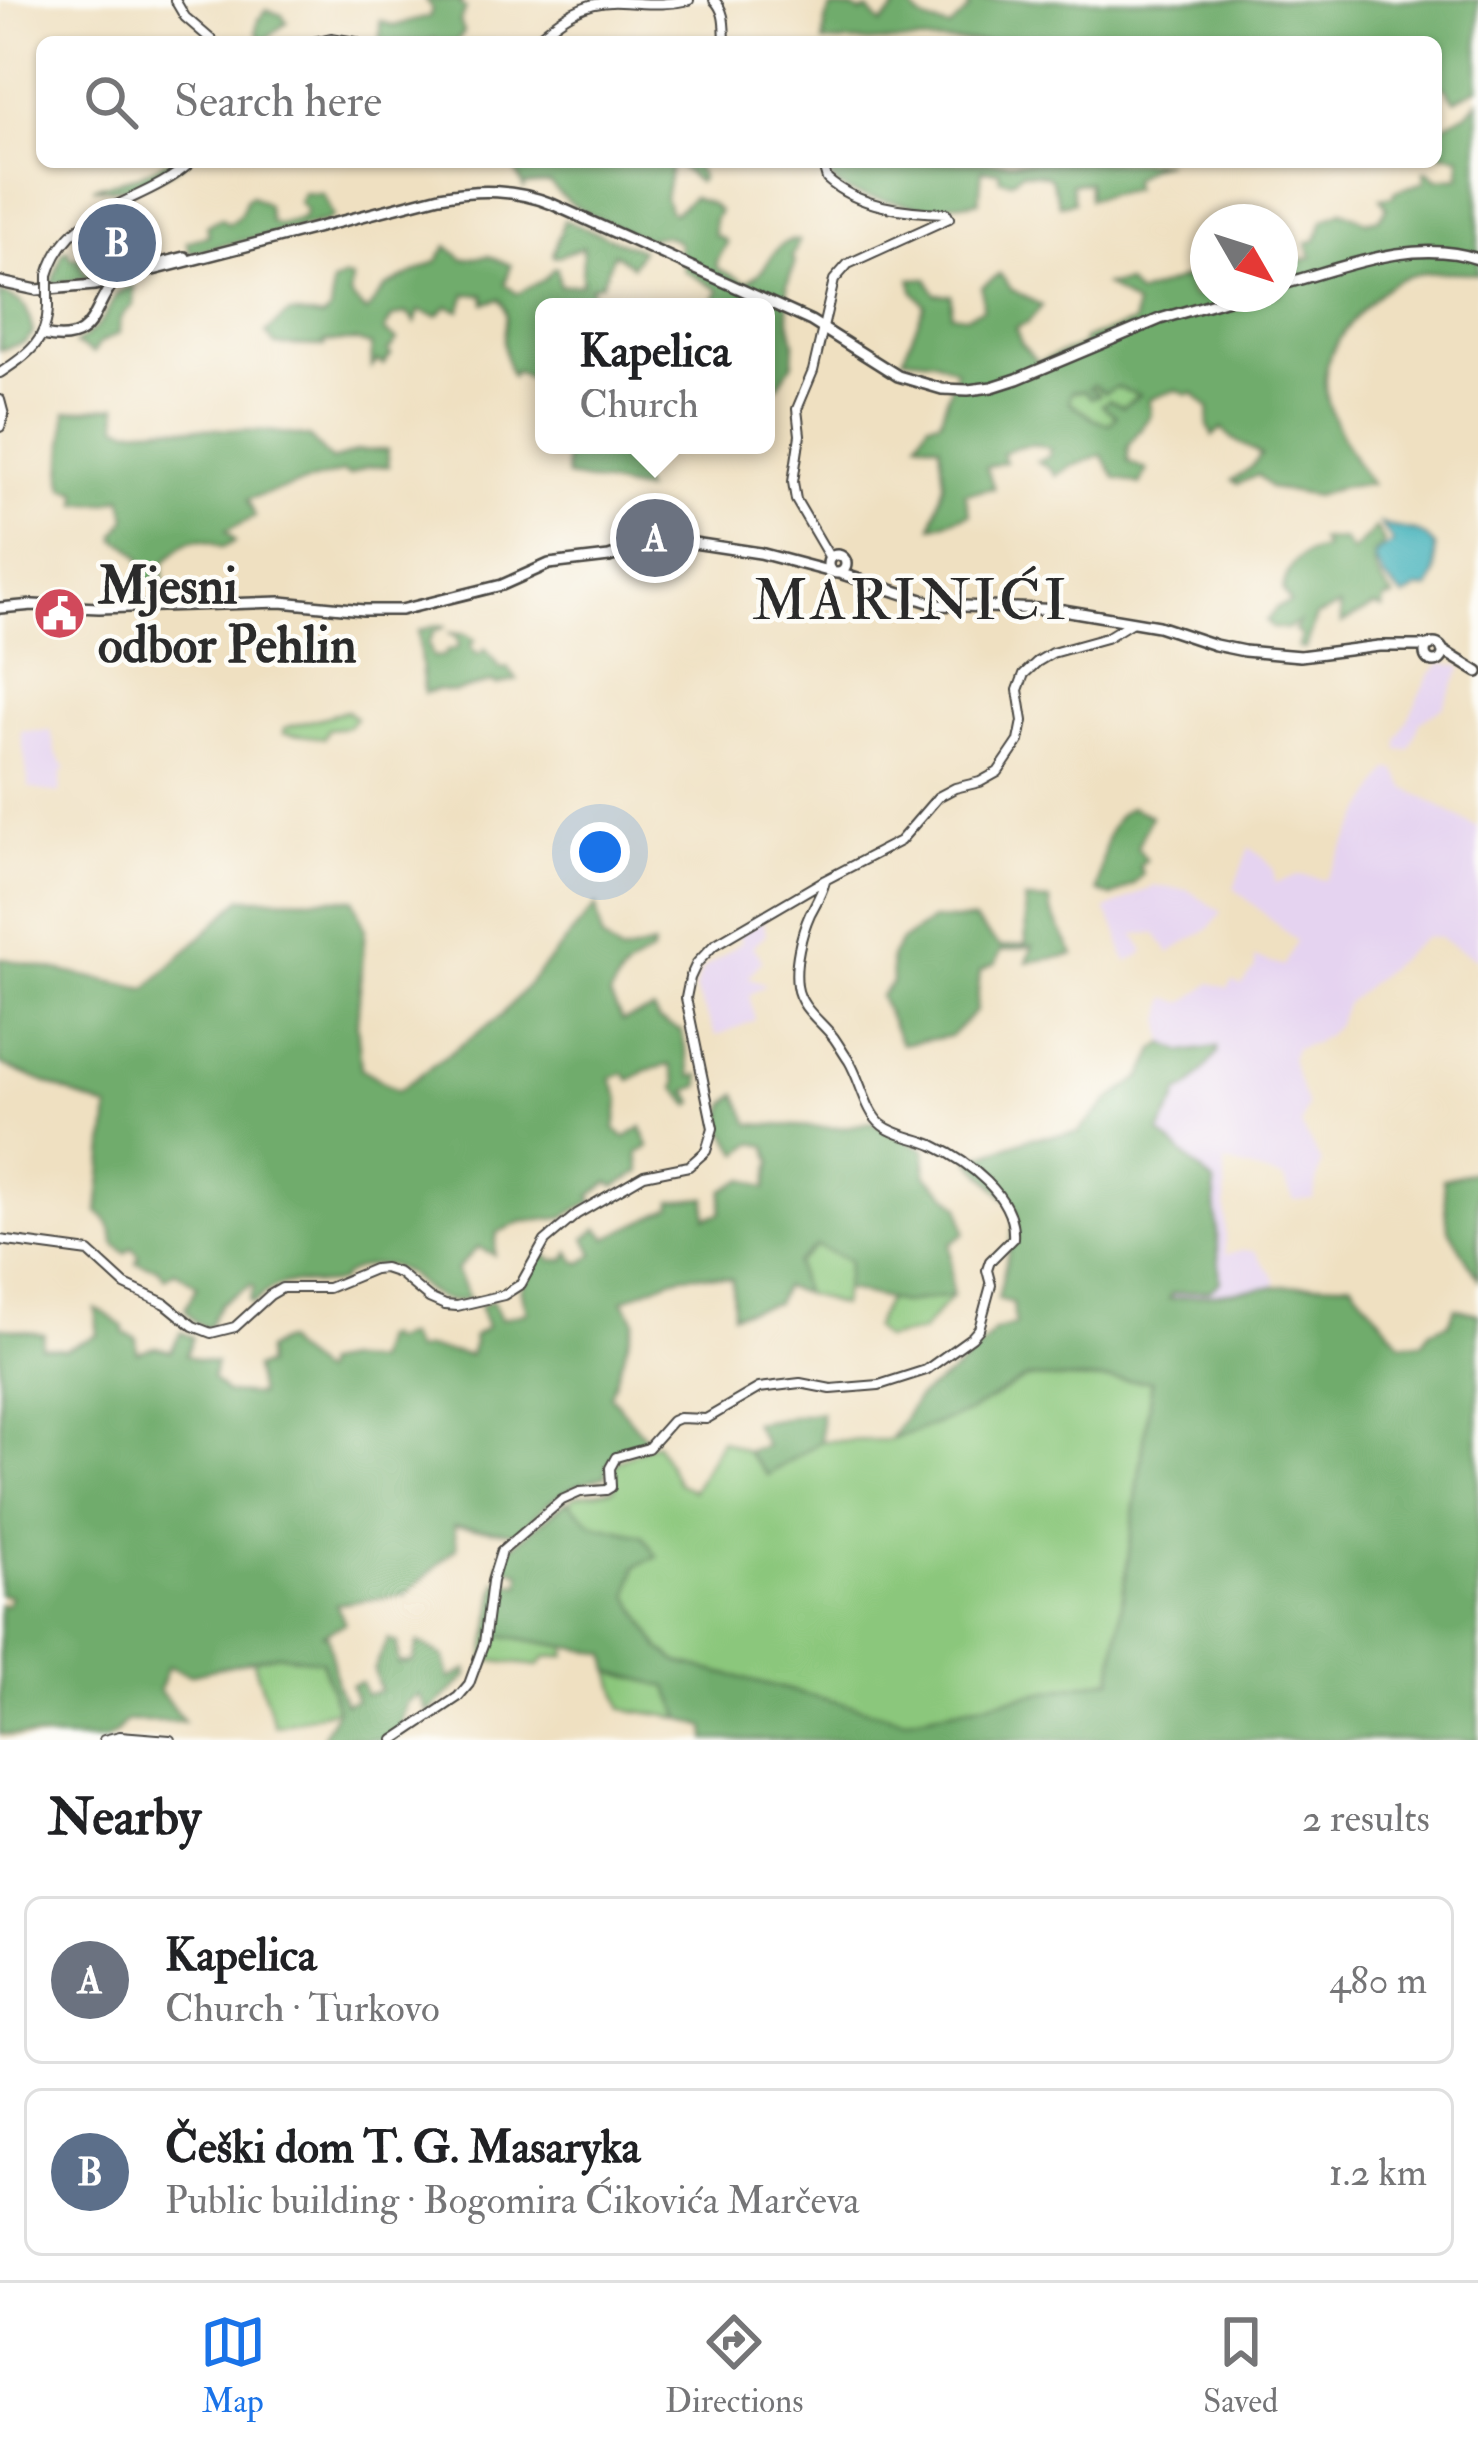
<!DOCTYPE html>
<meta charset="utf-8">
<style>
body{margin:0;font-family:"IM FELL Double Pica",serif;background:#f6f6f6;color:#202124}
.compass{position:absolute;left:1190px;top:204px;width:108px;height:108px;border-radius:50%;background:#fff;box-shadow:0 3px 9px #0004;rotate:129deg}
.you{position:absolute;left:600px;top:852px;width:42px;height:42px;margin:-30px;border:9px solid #fff;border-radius:50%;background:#1a73e8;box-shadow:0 0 0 18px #1a73e833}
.badge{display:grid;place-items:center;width:78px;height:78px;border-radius:50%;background:#1a73e8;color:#fff;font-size:39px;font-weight:700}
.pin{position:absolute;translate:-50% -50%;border:6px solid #fff;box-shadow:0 3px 12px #0006}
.popup{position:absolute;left:535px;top:298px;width:240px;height:156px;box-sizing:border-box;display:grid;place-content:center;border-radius:18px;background:#fff;filter:drop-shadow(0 3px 9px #0005);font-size:39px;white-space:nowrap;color:#757577}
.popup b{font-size:45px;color:#202124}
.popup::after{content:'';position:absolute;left:50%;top:100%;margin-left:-24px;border:24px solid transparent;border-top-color:#fff}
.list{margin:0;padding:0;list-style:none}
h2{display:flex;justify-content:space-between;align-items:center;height:156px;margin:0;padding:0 48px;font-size:51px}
h2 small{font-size:39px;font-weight:400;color:#757577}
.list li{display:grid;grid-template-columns:78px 1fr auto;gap:36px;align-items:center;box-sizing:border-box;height:168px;margin:0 24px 24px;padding:0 24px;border:3px solid #e0e0e0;border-radius:18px}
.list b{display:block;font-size:45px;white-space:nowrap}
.list p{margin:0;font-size:39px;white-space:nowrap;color:#757577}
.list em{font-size:39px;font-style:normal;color:#757577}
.icon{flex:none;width:66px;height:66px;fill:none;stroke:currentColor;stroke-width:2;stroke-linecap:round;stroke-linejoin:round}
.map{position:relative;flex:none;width:1478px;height:1740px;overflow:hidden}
.search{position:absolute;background:#fff;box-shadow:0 3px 9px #0004;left:36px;right:36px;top:36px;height:132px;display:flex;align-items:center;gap:30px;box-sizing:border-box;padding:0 42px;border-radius:18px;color:#757577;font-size:45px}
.sheet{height:540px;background:#fff}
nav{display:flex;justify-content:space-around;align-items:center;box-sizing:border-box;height:168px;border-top:3px solid #e0e0e0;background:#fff;font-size:33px;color:#757577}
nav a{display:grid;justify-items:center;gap:6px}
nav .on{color:#1a73e8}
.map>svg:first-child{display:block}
.built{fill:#e5d3f0}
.green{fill:#8bc77c;stroke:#5b7954;stroke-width:3}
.forest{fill:#70ac6c;stroke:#4e6c4c;stroke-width:3;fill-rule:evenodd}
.water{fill:#3fb0b9;stroke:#356e72;stroke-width:3}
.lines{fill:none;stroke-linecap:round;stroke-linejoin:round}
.tertiary-casing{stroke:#484642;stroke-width:12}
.secondary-casing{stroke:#484642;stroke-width:14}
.tertiary{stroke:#fff;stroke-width:8}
.secondary{stroke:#fff;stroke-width:9}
.tertiary-bridge-casing{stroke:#484642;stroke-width:12;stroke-linecap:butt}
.tertiary-bridge{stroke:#fff;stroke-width:8}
.labels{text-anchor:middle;stroke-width:9;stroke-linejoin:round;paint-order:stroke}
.poi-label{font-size:51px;font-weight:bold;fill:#2b2b2b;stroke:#fdfcf7;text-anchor:start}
.quarter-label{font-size:57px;letter-spacing:3px;fill:#2b2b2b;stroke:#fdfcf7}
</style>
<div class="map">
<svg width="1478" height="1740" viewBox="0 0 1478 1740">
<rect width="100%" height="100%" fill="#fdfcf7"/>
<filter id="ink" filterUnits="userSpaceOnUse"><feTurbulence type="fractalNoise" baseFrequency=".00833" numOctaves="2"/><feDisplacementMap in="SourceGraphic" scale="24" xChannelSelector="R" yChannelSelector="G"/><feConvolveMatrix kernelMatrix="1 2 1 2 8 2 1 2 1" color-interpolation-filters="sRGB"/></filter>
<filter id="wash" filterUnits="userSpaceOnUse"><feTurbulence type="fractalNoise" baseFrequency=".004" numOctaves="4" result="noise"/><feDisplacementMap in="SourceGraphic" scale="48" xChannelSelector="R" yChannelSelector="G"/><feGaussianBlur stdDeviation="2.7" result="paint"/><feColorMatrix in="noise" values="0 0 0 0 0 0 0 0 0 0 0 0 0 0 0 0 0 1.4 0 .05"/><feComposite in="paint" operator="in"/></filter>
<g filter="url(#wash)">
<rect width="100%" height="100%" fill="#efe0c1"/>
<path class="built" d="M1441 663 1463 667 1443 707 1420 722 1410 749 1398 750V740L1429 676Z
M21 731H51L56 753 66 770 62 771 60 794 29 788Z
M1389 769 1396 770 1406 788 1478 828V960L1440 938 1425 937 1346 1003 1337 1024 1326 1035 1314 1043 1295 1048 1291 1059 1307 1106 1301 1125 1321 1163 1313 1199 1294 1200 1283 1179 1225 1162 1226 1254 1243 1250 1255 1251 1277 1282 1270 1287 1171 1301 1168 1299 1170 1294 1210 1290 1220 1281 1214 1183 1160 1133 1164 1118 1177 1101 1178 1093 1216 1047 1184 1052 1165 1043 1162 1022 1167 997 1184 1003 1211 983 1228 988 1233 981 1241 985 1255 969V958L1284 966 1296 941 1234 888 1249 847 1265 859 1274 870V883L1299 875 1325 880Z
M1154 886 1188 890 1222 912 1210 928 1169 953 1156 933 1134 934 1145 952 1128 962 1123 955 1118 933 1105 910Z
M763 920 766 934 752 946 762 960 749 977 766 985 749 995 755 1020 716 1036 695 989 702 970 742 942 738 934Z"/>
<path class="green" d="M1094 385 1116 387 1140 394 1123 407 1103 405 1117 416 1110 424 1095 420 1068 402 1071 392 1084 391 1098 394 1088 388Z
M347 711 356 718 348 727 328 729 324 738 283 733 284 728Z
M816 1245 850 1261 841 1305 803 1293 796 1263Z
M952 1296 921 1332 884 1339 873 1328 887 1300 903 1303Z
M1026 1378 1152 1380 1112 1679 904 1719 678 1662 660 1649 629 1595 636 1566 567 1523 572 1497C587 1493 600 1494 615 1488L616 1462 656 1443 678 1483 693 1491 721 1440 746 1451 767 1475 821 1441 890 1440 967 1413Z
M489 1633 567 1647 566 1656 546 1657 538 1666 484 1660Z
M277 1654 321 1661 337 1709 275 1726 253 1660Z
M611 1671 668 1687 681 1718 622 1709Z"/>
<path class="forest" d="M426 0H462L460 5 466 9 460 22 464 32 456 42H439L434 39 424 42H380V21L394 26 429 17 432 9Z
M894 0H909C918 24 930 22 950 28L969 10 968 0H1478V88L1455 100 1445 87 1436 84V42H823L826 20 831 8 853 9 861 13 868 10 881 24 895 10Z
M267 10 282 15 287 22 266 39 261 40 256 32 258 20Z
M1478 101V274C1457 271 1415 270 1396 281 1367 298 1323 348 1325 384 1327 414 1353 460 1371 484L1341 487 1316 496 1270 488 1258 475 1238 484 1233 480 1250 468 1261 455C1245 444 1233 443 1222 428L1213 436 1208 426 1209 408 1193 393 1187 395 1176 390 1149 399 1151 414 1128 446V462L1147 470 1140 485 1116 478 1102 455 1070 467 1056 476 1051 469 1037 461 1049 456 1050 449C1036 441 1016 445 1002 454L1005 462 986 467 994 488 965 493 970 514 932 527 944 483 940 445 918 440 929 422 940 420 956 370 935 360 903 357 925 305 913 290 911 279 927 278 935 294 951 295V314L966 316 983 309 982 287 1000 274 1011 289 1042 306 1027 323 1015 328 1022 345 1037 362 1083 345 1084 339 1134 323 1135 306 1106 285 1127 283 1137 295 1186 277 1193 297 1208 292V294H1280V248L1289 245 1291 263 1312 257 1307 243 1317 240 1323 220 1342 211 1366 221 1380 218 1387 208 1381 198 1393 196 1395 191 1425 182 1424 171 1429 172 1437 179 1460 177V156L1439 153 1436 145 1439 128 1469 112ZM1093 385 1105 393 1116 387 1139 395 1123 407 1109 400 1102 405 1116 416 1110 424 1095 420 1069 402 1071 392 1084 391 1091 398 1099 395 1089 388Z
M166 162H185C157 183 128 191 93 188L137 176Z
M524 162H691L700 173 701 179 698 182 675 163 671 166 665 198 669 210 674 213 693 197 711 204 719 211 714 220V235L724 239 727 243 717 261V268L747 282C753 278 759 274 763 269 774 255 778 238 799 241L792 257 795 262 787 285 789 320 794 342 793 363 777 387 766 389V307H710L719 290 685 271 679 254V243C668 234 659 234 646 239 620 227 564 208 551 183L525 185 524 188 516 172 524 166Z
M827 162H1167L1151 166 1132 179 1133 189 1089 199 1088 182 1071 184 1074 202 1060 205C1048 171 1057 177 1022 172L1012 181 1000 179 999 171 982 170 979 201C968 205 960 202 949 204L946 209C928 209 913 205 897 202 871 198 827 195 827 162Z
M303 193 323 194 333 217 327 221 190 253 187 242 209 235 207 226 221 218 228 224C240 217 243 212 246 199L251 196 267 205 271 223 279 224 303 218 306 211 299 202Z
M564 220 641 250 632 266 614 253 602 283 590 287 593 293 580 307H544V385L534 382 516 370 512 376 510 372C507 362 503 351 504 340 505 321 511 315 500 299L485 303 484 295 466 294 460 311 448 306 437 316 419 311 415 323 407 313 392 317 384 331 397 340 388 351 391 355 383 365 378 361 372 367 371 345 357 341 324 342V346L275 345 266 333C294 308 284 312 322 318L331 310 332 284 344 277 352 279 350 296 366 312 386 287 437 261 447 246 463 259 489 256 511 265 505 284 517 294 545 279 554 268H557L560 286 582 284 583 247 555 257 553 255Z
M68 250 71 259 78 257 83 271 92 277 52 284 63 252Z
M134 286 133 306C122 313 119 320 119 333L100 343 93 353 75 344C88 335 99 327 106 314 115 297 114 291 134 286Z
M0 293C27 302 27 306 33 333L25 342 0 350Z
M117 406 118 425 130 429 162 427 267 431 309 437 332 461 356 451 387 450 389 466 367 467 349 475 342 472 248 499 255 517 226 531 235 542 222 548C194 531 183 544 163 564L164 586 157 575 148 585 143 583C147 562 135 546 116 540V534L127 518 122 497 108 503 78 504V492L64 488 62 479 66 412Z
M549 445H629V454L644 491 567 477 565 454 546 452Z
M1376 528 1384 542 1381 549 1376 551C1369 568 1383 585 1394 597L1384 600 1383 609 1375 606 1341 624 1340 606 1316 616 1305 649 1298 648 1301 635 1294 631 1299 622 1286 629 1272 628 1266 622 1276 608 1290 603 1283 590C1288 565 1299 552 1325 549L1320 540H1343L1352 552Z
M437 625 444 627 434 631 428 643 433 657 443 656 448 650 456 649 459 644 455 636 448 633 465 634 475 640 470 646 477 654 482 653 485 649 501 669 508 668 517 680 496 685 493 682 454 692 436 690 424 693 418 631Z
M1130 807 1151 816 1137 847 1146 860 1139 866 1143 874 1134 884 1111 897 1097 891C1104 861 1102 823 1130 807Z
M242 898 354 899 365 928 357 1023 361 1068 398 1091 501 1016 596 906 602 939 621 954 653 946 652 953C630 965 619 973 610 997L622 1021 653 1010 658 1020 681 1031 692 1077 700 1075V1086L687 1091 695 1103 691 1106 675 1087 677 1083 670 1065 647 1070 630 1080 624 1073 611 1078 620 1099 615 1129 625 1138 642 1127 649 1147 638 1153 641 1172 615 1186 609 1182 590 1196 593 1201 561 1218 521 1222 497 1233 494 1255 478 1247 456 1270 469 1298C429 1311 426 1279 394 1267 381 1262 360 1265 348 1273 333 1283 350 1279 332 1283 316 1286 299 1280 284 1284 271 1287 262 1296 252 1304L249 1301 254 1288 251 1285 221 1303 208 1328C197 1324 191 1319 185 1309L197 1286 175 1271 165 1278 158 1268 136 1263 139 1256 132 1247 125 1253 114 1243C114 1232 107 1218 98 1212L109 1109 0 1064V958L146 989Z
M1025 900 1050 901 1051 911 1074 955 1027 962 1033 946 1001 951 996 963 980 971 976 1011 951 1036 901 1044 880 996 892 983 891 957 900 942 932 920H973L1000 947 1026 944Z
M1165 1043 1184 1052 1217 1047V1054L1190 1087 1178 1093C1177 1107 1164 1118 1160 1133L1214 1183 1220 1281 1210 1290 1171 1294 1169 1299 1270 1287 1351 1282 1401 1343H1422L1430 1331 1449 1323 1455 1308 1478 1314V1740H707L706 1727 681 1718 668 1687 610 1671 607 1654 489 1633 497 1581 520 1585 521 1573 500 1565 506 1551 567 1501 593 1524 642 1535 657 1556 636 1566 629 1595 660 1649 678 1662 904 1719 1112 1679 1152 1381 1026 1378 967 1413 890 1440 918 1397 955 1371 987 1341 994 1331 1015 1325 1013 1303 998 1299 1017 1211 970 1160 1030 1138 1078 1133 1110 1100 1143 1076 1155 1050Z
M737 1094 750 1124 839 1128 872 1122 925 1150 926 1175 960 1206 965 1233 950 1244 952 1296 903 1303 844 1289 849 1261 816 1246 796 1263 803 1293 783 1287 776 1303 733 1314 732 1279C680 1268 670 1280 623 1300L635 1321 610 1395 649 1441C627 1447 608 1450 606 1476 564 1485 546 1503 519 1533L454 1526 457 1547 406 1594 336 1604 345 1623 323 1634 328 1636 337 1685 345 1703 356 1700 351 1685 361 1682 366 1695 380 1691 374 1670 388 1639 397 1643 398 1664 413 1662 418 1642 444 1657 449 1679 467 1670V1676L428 1713 419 1695 406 1703 399 1732 390 1740H356L354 1737 325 1740 323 1735 337 1709 322 1661 277 1654 190 1675 168 1666 159 1690 184 1721H126C120 1729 113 1737 103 1739 80 1740 25 1737 0 1734V1604L7 1605 10 1596 0 1594V1327L44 1334 41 1346 65 1349 98 1335 95 1309 102 1311 124 1327V1333L136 1338 137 1352 156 1347 171 1351 181 1332 193 1337 186 1355 195 1359 215 1363 212 1378 226 1393 259 1395 254 1368 265 1366 266 1350 276 1343 284 1341C293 1356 305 1357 317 1372L321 1373 323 1364 344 1360 374 1362 381 1338 386 1337 389 1342 406 1336 414 1351 425 1348 470 1355 474 1343 473 1337 487 1327 479 1306 492 1301 501 1319 527 1312 521 1289 541 1251 552 1260H565L570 1252 575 1261 582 1263 594 1254 586 1238 598 1228 607 1238 672 1207V1201L706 1198V1218L721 1213 723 1190 745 1179 766 1189 772 1161 767 1146 753 1143 740 1154C732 1145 729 1134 720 1126L726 1105Z
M1478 1171V1278L1448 1228 1443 1179Z
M821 1412V1441L767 1475 746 1451 766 1446 753 1423Z"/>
<path class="water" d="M1381 524C1406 533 1415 523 1435 546V575L1430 588 1417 589 1404 597 1384 578 1374 558 1377 553 1393 543Z"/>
</g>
<g filter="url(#ink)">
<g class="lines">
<defs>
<path id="tertiary" d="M175 0 185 17 214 42
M714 0C726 12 724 26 725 42
M313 42 331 38 356 42
M533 42C559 19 583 0 620 2 645 3 664 6 689 0
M822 162 827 179C858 207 906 212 946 213L949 218
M48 275C68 205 144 206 191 162
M0 373C27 355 47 342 48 307
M0 400 4 415 0 427
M830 558 796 500 793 482 800 435 797 409 813 371 834 280 848 264 949 218
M0 1240 89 1252 125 1285 166 1304 193 1326 211 1333 235 1327 270 1295 282 1288H328L374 1269 384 1268 399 1273 429 1298 445 1305 457 1306 504 1295 521 1284 545 1241 577 1214 644 1175 689 1166 706 1151 713 1128 686 998 690 978 697 963 714 945 825 880 900 841 938 797 955 788 980 782 998 772 1019 741 1023 721 1018 690 1024 674 1037 662 1052 653 1106 638 1132 622
M104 1740 120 1736 170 1740
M394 1740 458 1697 469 1684 484 1643 492 1581 501 1552 562 1500 580 1492 606 1490 611 1487 610 1468 616 1457 648 1448 672 1421 679 1418 706 1419 759 1388 800 1383 831 1389 879 1385 926 1370 972 1337 979 1329 991 1285 987 1270 990 1261 1013 1238C1016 1196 967 1161 933 1145 917 1138 896 1136 882 1125 866 1113 861 1081 849 1061 844 1054 839 1045 834 1038 821 1021 800 1008 797 986 794 964 801 934 810 914 816 903 822 893 825 881"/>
<path id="secondary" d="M149 266 185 257
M0 282 37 290 95 285 440 196C479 189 515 189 552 204L811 321 898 376 942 389 968 390 992 387 1017 379 1160 319 1245 294
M1280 285C1343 268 1413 237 1478 259
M43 335C97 347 91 308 115 280
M828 564a9 9 0 1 1 18 0a9 9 0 1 1-18 0Z
M839 573 938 605 1063 610 1158 626 1215 645 1244 651 1300 656 1379 646H1430
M0 608 33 605 99 608 281 602 363 610H401L502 585 549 564 609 557 645 545 674 540 760 553 832 572
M1425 653a9 9 0 1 1 18 0a9 9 0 1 1-18 0Z
M1442 650 1478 672"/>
</defs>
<use href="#tertiary" class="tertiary-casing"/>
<use href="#secondary" class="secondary-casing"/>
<use href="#tertiary" class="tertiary"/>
<use href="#secondary" class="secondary"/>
<defs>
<path id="tertiary-bridge" d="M48 307V275"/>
</defs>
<use href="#tertiary-bridge" class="tertiary-bridge-casing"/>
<use href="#tertiary-bridge" class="tertiary-bridge"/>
</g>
</g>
<defs>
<symbol id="civic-disc" viewBox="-11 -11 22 22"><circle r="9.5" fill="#d1495b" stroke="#fdfcf7"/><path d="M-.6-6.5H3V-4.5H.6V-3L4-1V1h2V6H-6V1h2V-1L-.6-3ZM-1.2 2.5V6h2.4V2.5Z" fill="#fff"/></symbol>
</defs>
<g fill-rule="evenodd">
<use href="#civic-disc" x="30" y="584" width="59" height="59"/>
</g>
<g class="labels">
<g class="poi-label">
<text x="98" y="603">Mjesni<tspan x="98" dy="59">odbor Pehlin</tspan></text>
</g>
<g class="quarter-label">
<text x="911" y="619">MARINIĆI</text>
</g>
</g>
</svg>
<svg class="compass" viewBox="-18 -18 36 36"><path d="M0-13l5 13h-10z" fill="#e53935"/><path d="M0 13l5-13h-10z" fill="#757577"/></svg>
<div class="you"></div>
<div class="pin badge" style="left:655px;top:538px;background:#6b7280">A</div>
<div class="popup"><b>Kapelica</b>Church</div>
<div class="pin badge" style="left:117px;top:243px;background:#5c6f8a">B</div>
<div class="search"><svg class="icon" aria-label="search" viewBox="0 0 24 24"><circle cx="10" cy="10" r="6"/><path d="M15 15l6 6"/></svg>Search here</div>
</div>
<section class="sheet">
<h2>Nearby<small>2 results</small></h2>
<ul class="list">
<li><span class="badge" style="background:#6b7280">A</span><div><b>Kapelica</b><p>Church · Turkovo</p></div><em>480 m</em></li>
<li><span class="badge" style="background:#5c6f8a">B</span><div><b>Češki dom T. G. Masaryka</b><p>Public building · Bogomira Ćikovića Marčeva</p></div><em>1.2 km</em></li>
</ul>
</section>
<nav>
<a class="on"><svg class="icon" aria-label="map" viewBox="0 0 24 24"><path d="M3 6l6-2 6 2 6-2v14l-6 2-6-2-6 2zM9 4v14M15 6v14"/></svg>Map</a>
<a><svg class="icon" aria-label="directions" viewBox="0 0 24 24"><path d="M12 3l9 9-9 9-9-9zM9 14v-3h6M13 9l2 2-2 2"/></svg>Directions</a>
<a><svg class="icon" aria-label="saved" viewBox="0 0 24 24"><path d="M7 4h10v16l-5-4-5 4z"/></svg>Saved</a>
</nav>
